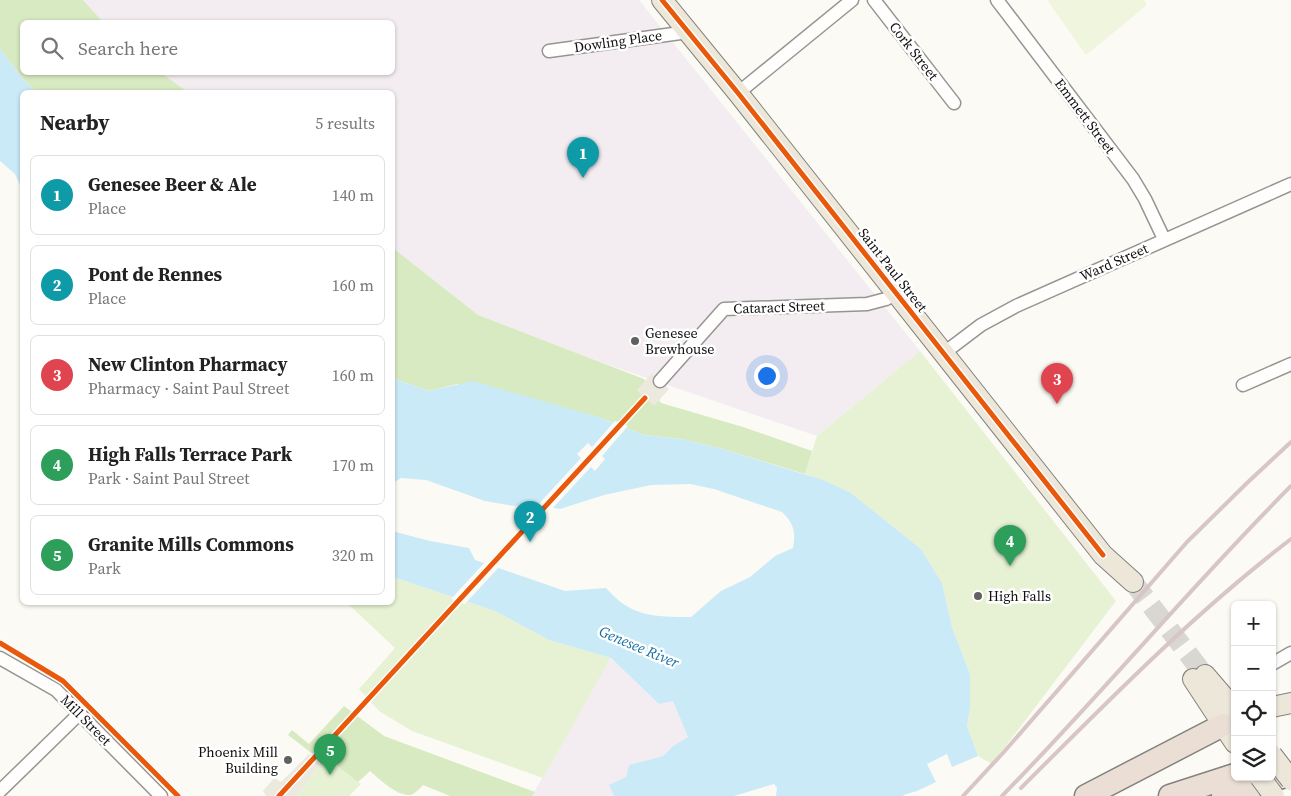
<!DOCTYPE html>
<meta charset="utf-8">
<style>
body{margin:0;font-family:"Source Serif 4",serif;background:#f6f6f6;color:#222}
.controls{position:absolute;right:15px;bottom:15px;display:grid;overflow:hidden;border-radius:8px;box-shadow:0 1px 4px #0004}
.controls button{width:45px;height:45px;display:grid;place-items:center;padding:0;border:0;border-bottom:1px solid #e0e0e0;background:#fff;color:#222;font:25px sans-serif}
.you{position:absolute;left:766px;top:375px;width:18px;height:18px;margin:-12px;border:4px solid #fff;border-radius:50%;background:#1a73e8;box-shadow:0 0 0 8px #1a73e833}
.badge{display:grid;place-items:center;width:32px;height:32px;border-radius:50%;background:#0f766e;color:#fff;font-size:16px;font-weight:700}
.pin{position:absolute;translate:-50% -41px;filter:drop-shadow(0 1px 2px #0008)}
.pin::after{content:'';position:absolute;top:26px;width:18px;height:15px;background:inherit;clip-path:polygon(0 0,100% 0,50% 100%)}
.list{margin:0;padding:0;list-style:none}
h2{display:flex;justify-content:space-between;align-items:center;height:65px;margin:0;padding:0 20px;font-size:21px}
h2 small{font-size:16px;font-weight:400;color:#767676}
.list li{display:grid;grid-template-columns:32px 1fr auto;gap:15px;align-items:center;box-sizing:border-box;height:80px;margin:0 10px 10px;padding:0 10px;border:1px solid #e0e0e0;border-radius:8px}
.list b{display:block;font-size:19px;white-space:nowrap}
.list p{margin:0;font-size:16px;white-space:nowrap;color:#767676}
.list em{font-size:16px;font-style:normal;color:#767676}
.icon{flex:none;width:28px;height:28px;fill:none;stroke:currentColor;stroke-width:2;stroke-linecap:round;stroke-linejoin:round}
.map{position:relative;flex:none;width:1291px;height:796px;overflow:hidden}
.search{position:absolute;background:#fff;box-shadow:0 1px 4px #0004;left:20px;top:20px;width:375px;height:55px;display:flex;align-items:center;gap:12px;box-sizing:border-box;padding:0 18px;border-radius:8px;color:#767676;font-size:19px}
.panel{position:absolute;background:#fff;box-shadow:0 1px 4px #0004;left:20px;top:90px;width:375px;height:515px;border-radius:8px}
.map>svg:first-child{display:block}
.industrial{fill:#f3edf1}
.green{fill:#e7f2d4}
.forest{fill:#d8eac1}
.pitch{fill:#f0f6dd}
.plaza{fill:#ece9df}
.water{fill:#caeaf7}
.pier{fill:#fcfaf4}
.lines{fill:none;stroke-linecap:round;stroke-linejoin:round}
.primary-tunnel{stroke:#d8d7d2;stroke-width:20;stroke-dasharray:20 10;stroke-linecap:butt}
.street-casing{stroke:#969592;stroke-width:15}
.primary-casing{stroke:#83827f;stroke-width:22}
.highway-casing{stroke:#83827f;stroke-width:25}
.street{stroke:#fffefd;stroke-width:12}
.primary{stroke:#ede7da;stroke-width:20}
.highway{stroke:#ebdfd5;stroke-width:22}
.rail{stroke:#d8c5c6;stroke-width:4}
.primary-bridge-casing{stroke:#83827f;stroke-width:22;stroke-linecap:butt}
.primary-bridge{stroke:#ede7da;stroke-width:20}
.cycleway-casing{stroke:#fff;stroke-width:8}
.cycleway{stroke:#e8590c;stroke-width:5}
.poi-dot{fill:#62615f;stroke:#fff;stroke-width:2}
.labels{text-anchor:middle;stroke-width:5;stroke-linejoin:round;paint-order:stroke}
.street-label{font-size:14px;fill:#0f0f0f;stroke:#fff}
.poi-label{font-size:14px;fill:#0f0f0f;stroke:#fff;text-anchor:start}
.water-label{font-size:15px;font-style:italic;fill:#136ea6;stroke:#fff}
</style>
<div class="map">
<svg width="1291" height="796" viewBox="0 0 1291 796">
<rect width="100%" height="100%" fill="#fcfaf4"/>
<path class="industrial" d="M83 0H639L920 351 817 436 606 364 478 315 393 248 392 92H188L161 73 392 72V22H103Z
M611 658 659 704 673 700 688 737 673 746 663 756 629 765 626 777 616 796H532Z"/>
<path class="green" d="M920 351 1116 601 992 764 978 756 967 726 970 709V674L952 627 942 583 921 549 851 493 805 474 817 436Z
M393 577 495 611 549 640 611 658 543 778 412 731 379 711 359 689 395 648 347 603 392 602Z
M331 761 361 784 349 796H297L320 764 325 768Z"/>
<path class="forest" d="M0 0H83L103 22H22V72L161 73 188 92H36L23 79 0 49Z
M393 248 478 315 644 379 661 403 743 427 812 451 805 474 719 448 681 439 644 435 598 417 550 404 457 384 429 391 397 380 393 375Z
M344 706 384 736 535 792 532 796H450L423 785C420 788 415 794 410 795 397 796 379 779 370 771L358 782 331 761 325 769 320 764 322 761 288 735 292 730 309 744Z"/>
<path class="pitch" d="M1047 0H1144L1147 5 1086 55Z"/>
<path class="plaza" d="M652 373 669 389 654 406 637 390Z
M309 754 320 764 297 796H266L263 791 274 778 281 782Z"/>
<path class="water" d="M0 49 23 79 36 92H22V190L15 174 0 161Z
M393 375 397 380 429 391 473 381 598 417 644 435 681 439 719 448 823 480 851 493 921 549 942 583 952 627 970 674V709L967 726 978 756 952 767 947 754 927 764 936 782 917 791 903 795 904 796H776L777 788 774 784 734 796H614L609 785 626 777 629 765 663 756 673 746 688 737 673 701 659 704 611 658 549 640 495 611 393 577 392 531 430 541 469 548 475 560 565 591 606 588C631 617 654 617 691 617L721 591 750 577 775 556 793 548C796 533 794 523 782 512L714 489 690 484 651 485 604 495 560 509 529 504 514 506 485 501 426 480 401 478 393 483Z"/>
<path class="pier" d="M615 421 628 426 602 456 605 459 595 471 591 467 551 510 535 508 581 458 577 454 588 443 592 447Z
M486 561 500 566 465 604 451 599Z"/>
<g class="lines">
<path class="primary-tunnel" d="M1133 582 1202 672"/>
<defs>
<path id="street" d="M874 0 954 103
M997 0 1133 179 1145 199 1164 239
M549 51 688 32
M738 93 852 0
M944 353 981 325 1016 306 1291 184
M660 381 724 309 867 304 886 299 896 293
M1243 385 1291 364
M0 658 56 690 161 796
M1272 664 1291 653
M0 791 79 714"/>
<path id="primary" d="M662 0 738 93 1103 555 1133 582
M1205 675 1235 710
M1193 679 1235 743
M1272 707 1291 703"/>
<path id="highway" d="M1086 796 1223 725
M1170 796 1235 775
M1223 796 1291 774"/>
</defs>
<use href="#street" class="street-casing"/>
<use href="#primary" class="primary-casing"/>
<use href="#highway" class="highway-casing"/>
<use href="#street" class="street"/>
<use href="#primary" class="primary"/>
<use href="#highway" class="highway"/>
<path class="rail" d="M1021 788C1108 701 1193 614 1291 539
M963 796 1003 753 1187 542 1248 482 1291 442
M1002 796C1101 695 1191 586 1291 486"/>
<defs>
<path id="primary-bridge" d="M1272 755 1291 780
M1260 777 1274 796"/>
</defs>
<use href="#primary-bridge" class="primary-bridge-casing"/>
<use href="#primary-bridge" class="primary-bridge"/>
<defs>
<path id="cycleway" d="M662 0 738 93 1103 555
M0 643 63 681 178 796
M279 796 645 398"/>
</defs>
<use href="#cycleway" class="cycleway-casing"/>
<use href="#cycleway" class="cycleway"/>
</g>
<g class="poi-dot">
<circle cx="635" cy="341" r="5"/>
<circle cx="978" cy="596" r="5"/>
<circle cx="288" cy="760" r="5"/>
</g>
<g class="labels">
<g class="street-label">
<text transform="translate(618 41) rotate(-8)" y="5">Dowling Place</text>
<text transform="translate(914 51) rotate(52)" y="5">Cork Street</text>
<text transform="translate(1085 116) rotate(53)" y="5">Emmett Street</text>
<text transform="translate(1114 262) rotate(-24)" y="5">Ward Street</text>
<text transform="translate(893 270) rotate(52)" y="5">Saint Paul Street</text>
<text transform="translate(779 307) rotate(-2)" y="5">Cataract Street</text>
<text transform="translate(86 720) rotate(45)" y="5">Mill Street</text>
</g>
<g class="poi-label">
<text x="645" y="338">Genesee<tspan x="645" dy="16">Brewhouse</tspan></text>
<text x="988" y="601">High Falls</text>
<text x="278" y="757" text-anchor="end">Phoenix Mill<tspan x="278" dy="16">Building</tspan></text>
</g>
<g class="water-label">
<text transform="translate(639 647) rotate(23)" y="5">Genesee River</text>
</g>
</g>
</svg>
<div class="controls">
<button>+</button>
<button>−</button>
<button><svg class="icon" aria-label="locate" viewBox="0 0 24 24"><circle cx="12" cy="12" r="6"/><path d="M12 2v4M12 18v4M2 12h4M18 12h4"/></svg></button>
<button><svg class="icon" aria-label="layers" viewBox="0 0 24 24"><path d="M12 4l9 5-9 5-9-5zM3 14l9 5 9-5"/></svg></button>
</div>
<div class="you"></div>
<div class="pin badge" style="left:583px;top:178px;background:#0f9aa8">1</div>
<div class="pin badge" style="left:530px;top:542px;background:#0f9aa8">2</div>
<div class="pin badge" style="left:1057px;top:404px;background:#e0444e">3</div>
<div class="pin badge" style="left:1010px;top:566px;background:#2e9e5b">4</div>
<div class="pin badge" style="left:330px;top:775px;background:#2e9e5b">5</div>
<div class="search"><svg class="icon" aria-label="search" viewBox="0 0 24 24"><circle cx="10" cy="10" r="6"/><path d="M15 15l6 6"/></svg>Search here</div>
<section class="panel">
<h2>Nearby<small>5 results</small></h2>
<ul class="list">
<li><span class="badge" style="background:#0f9aa8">1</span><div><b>Genesee Beer &amp; Ale</b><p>Place</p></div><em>140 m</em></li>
<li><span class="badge" style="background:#0f9aa8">2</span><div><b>Pont de Rennes</b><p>Place</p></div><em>160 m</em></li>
<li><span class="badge" style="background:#e0444e">3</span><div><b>New Clinton Pharmacy</b><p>Pharmacy · Saint Paul Street</p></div><em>160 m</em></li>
<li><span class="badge" style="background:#2e9e5b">4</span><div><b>High Falls Terrace Park</b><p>Park · Saint Paul Street</p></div><em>170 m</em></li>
<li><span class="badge" style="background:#2e9e5b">5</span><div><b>Granite Mills Commons</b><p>Park</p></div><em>320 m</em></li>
</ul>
</section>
</div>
